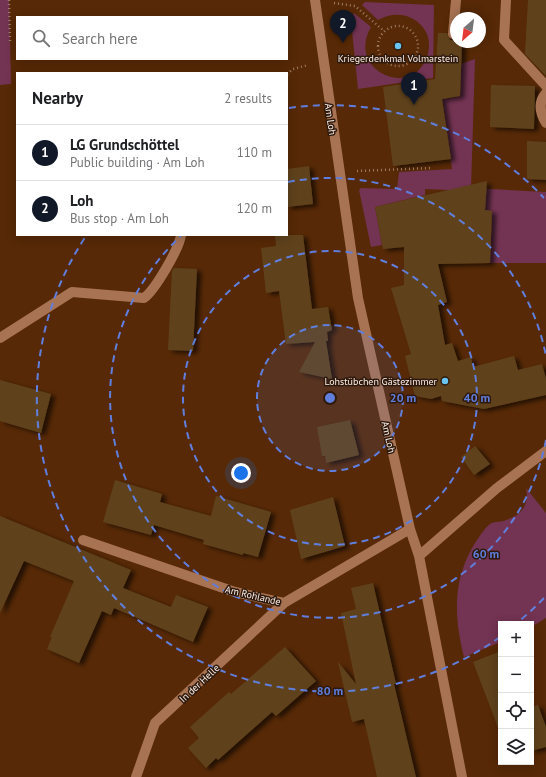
<!DOCTYPE html>
<meta charset="utf-8">
<style>
body{margin:0;font-family:"PT Sans",sans-serif;background:#f6f6f6;color:#202124}
.controls{position:absolute;right:12px;bottom:12px;display:grid;overflow:hidden;border-radius:0px;box-shadow:0 2px 10px #0003}
.controls button{width:36px;height:36px;display:grid;place-items:center;padding:0;border:0;border-bottom:1px solid #e0e0e0;background:#fff;color:#202124;font:20px sans-serif}
.compass{position:absolute;left:450px;top:12px;width:36px;height:36px;border-radius:50%;background:#fff;box-shadow:0 2px 10px #0003;rotate:208deg}
.you{position:absolute;left:241px;top:473px;width:14px;height:14px;margin:-10px;border:3px solid #fff;border-radius:50%;background:#1a73e8;box-shadow:0 0 0 6px #1a73e833}
.badge{display:grid;place-items:center;width:26px;height:26px;border-radius:50%;background:#111827;color:#fff;font-size:13px;font-weight:700}
.pin{position:absolute;translate:-50% -33px;filter:drop-shadow(0 1px 2px #0008)}
.pin::after{content:'';position:absolute;top:21px;width:14px;height:12px;background:inherit;clip-path:polygon(0 0,100% 0,50% 100%)}
.list{margin:0;padding:0;list-style:none}
h2{display:flex;justify-content:space-between;align-items:center;height:52px;margin:0;padding:0 16px;font-size:17px}
h2 small{font-size:13px;font-weight:400;color:#757577}
.list li{display:grid;grid-template-columns:26px 1fr auto;gap:12px;align-items:center;box-sizing:border-box;height:56px;padding:0 16px;border-top:1px solid #e0e0e0}
.list b{display:block;font-size:15px;white-space:nowrap}
.list p{margin:0;font-size:13px;white-space:nowrap;color:#757577}
.list em{font-size:13px;font-style:normal;color:#757577}
.icon{flex:none;width:22px;height:22px;fill:none;stroke:currentColor;stroke-width:2;stroke-linecap:round;stroke-linejoin:round}
.map{position:relative;flex:none;width:546px;height:777px;overflow:hidden}
.search{position:absolute;background:#fff;box-shadow:0 2px 10px #0003;left:16px;top:16px;width:272px;height:44px;display:flex;align-items:center;gap:10px;box-sizing:border-box;padding:0 14px;border-radius:0px;color:#757577;font-size:15px}
.panel{position:absolute;background:#fff;box-shadow:0 2px 10px #0003;left:16px;top:72px;width:272px;height:164px;border-radius:0px}
.map>svg:first-child{display:block}
.green{fill:#733352}
.building{fill:#5f421c;filter:url(#shadow)}
.lines{fill:none;stroke-linecap:round;stroke-linejoin:round}
.path{stroke:#9c7c64;stroke-width:2.5;stroke-dasharray:1 3;stroke-linecap:butt}
.minor{stroke:#a87353;stroke-width:10}
.ring{fill:none;stroke:#607fdd;stroke-width:2;stroke-dasharray:7 5}
.poi-dot{fill:#69c4f1;stroke:#2e190c;stroke-width:1.5}
.labels{text-anchor:middle;stroke-width:3;stroke-linejoin:round;paint-order:stroke}
.poi-label{font-size:10px;fill:#fcf0e9;stroke:#2e190c}
.street-label{font-size:10px;fill:#fcf0e9;stroke:#2e190c}
.centre{fill:#607fdd;stroke:#2e190c;stroke-width:2}
.ring-label{font-size:12px;text-anchor:middle;font-weight:bold;fill:#607fdd;stroke:#2e190c;stroke-width:3;stroke-linejoin:round;paint-order:stroke}
</style>
<div class="map">
<svg width="546" height="777" viewBox="0 0 546 777">
<defs>
<filter id="shadow"><feDropShadow dx="4.5" dy="2.5" stdDeviation="2" flood-color="#0009"/></filter>
</defs>
<rect width="100%" height="100%" fill="#572906"/>
<path class="green" d="M0 0H9L11 84 0 85Z
M365 2 434 5 433 78 358 89 351 21 354 13 371 27C346 70 410 99 426 59 430 50 430 40 426 32 416 14 395 10 378 20L362 5Z
M475 59 471 188 546 192V263H490L492 211 452 210 448 190 425 189V195L375 207 382 245 371 247 359 190 361 188 397 189 399 172 452 169 441 89H446L447 99 460 96 461 64Z
M526 488 546 513V618L531 627V624H501V642L464 657C452 610 453 569 485 529 493 519 496 524 506 520 522 515 530 504 526 488Z"/>
<path class="building" d="M528 0H546V76L525 54Z
M438 33H447L450 40 462 42 460 96 442 99 451 159 393 166 383 87 435 79Z
M491 85 535 86 534 129 490 127Z
M527 141 546 142V180L527 179Z
M309 166 313 204 287 207V169Z
M487 181 485 210 492 211 490 263 438 264 447 302 438 305 445 345 452 343 458 361 471 357 473 367 514 356 518 370 542 364 546 379V395L484 409 442 401 441 396 431 399 415 396 405 356 411 354 391 288 404 285V247L383 249 375 207Z
M275 235H303L312 309 328 307 332 330 327 332 328 341H326L332 379 299 372 315 342 286 344 279 291 266 293 261 248 276 246Z
M174 268 197 269 193 351 168 350 172 271Z
M0 380 51 394 41 433 0 421Z
M350 420 359 455 326 463 325 456H322L317 427Z
M475 446 490 464 474 475 461 457Z
M115 480 162 494 160 502 211 516 216 496 271 512 258 557 243 553V555L203 544 204 540 154 525 151 535 103 522Z
M333 497 345 546 301 559 290 510Z
M0 516 131 570 123 588 171 607 176 595 208 607 193 642 114 608 111 615 102 611 79 663 47 649 52 637H50L74 581 24 561 0 613Z
M373 583 396 684H394L416 777H377L364 719 352 722 338 662 356 684 341 613 356 609 351 588Z
M285 647 316 681 276 716 272 712 218 760 216 758 206 768 188 748 199 738 190 727 229 692 231 694Z
M501 651V730H499L473 662Z
M538 705 546 727V747L531 751V707Z"/>
<g class="lines">
<path class="path" d="M9 0 10 41
M334 3 355 6 384 31
M378 46a20 20 0 1 1 40 0a20 20 0 1 1-40 0Z
M287 74 293 69 308 65
M357 171 431 168"/>
<path class="minor" d="M315 0 358 298 410 529 419 556 462 777
M506 0 504 40 546 86
M453 34 456 0
M546 93C538 102 540 113 546 123
M0 338 72 292 144 298C155 290 179 249 181 235
M83 540 235 592 284 603 410 529
M419 556 497 488 546 451
M136 777 155 723 284 603"/>
</g>
<circle cx="330" cy="398" r="73" fill="#607fdd" fill-opacity=".12"/>
<g class="ring">
<circle cx="330" cy="398" r="73"/>
<circle cx="330" cy="398" r="147"/>
<path d="M546 440A220 220 0 1 1 181 236M288 182A220 220 0 0 1 546 356"/>
<path d="M544 598A293 293 0 0 1 518 622M500 637A293 293 0 0 1 86 236M289 108A293 293 0 0 1 544 198"/>
</g>
<g class="poi-dot">
<circle cx="398" cy="46" r="4"/>
<circle cx="445" cy="381" r="4"/>
</g>
<g class="labels">
<g class="poi-label">
<text x="398" y="62">Kriegerdenkmal Volmarstein</text>
<text x="437" y="385" text-anchor="end">Lohstübchen Gästezimmer</text>
</g>
<g class="street-label">
<text transform="translate(331 119) rotate(82)" y="4">Am Loh</text>
<text transform="translate(389 437) rotate(77)" y="4">Am Loh</text>
<text transform="translate(253 595) rotate(13)" y="4">Am Rohlande</text>
<text transform="translate(199 683) rotate(-43)" y="4">In der Helle</text>
</g>
</g>
<circle cx="330" cy="398" r="6" class="centre"/>
<g class="ring-label">
<text x="403" y="402">20 m</text>
<text x="477" y="402">40 m</text>
<text x="486" y="558">60 m</text>
<text x="330" y="695">80 m</text>
</g>
</svg>
<div class="controls">
<button>+</button>
<button>−</button>
<button><svg class="icon" aria-label="locate" viewBox="0 0 24 24"><circle cx="12" cy="12" r="6"/><path d="M12 2v4M12 18v4M2 12h4M18 12h4"/></svg></button>
<button><svg class="icon" aria-label="layers" viewBox="0 0 24 24"><path d="M12 4l9 5-9 5-9-5zM3 14l9 5 9-5"/></svg></button>
</div>
<svg class="compass" viewBox="-18 -18 36 36"><path d="M0-13l5 13h-10z" fill="#e53935"/><path d="M0 13l5-13h-10z" fill="#757577"/></svg>
<div class="you"></div>
<div class="pin badge" style="left:414px;top:105px">1</div>
<div class="pin badge" style="left:343px;top:43px">2</div>
<div class="search"><svg class="icon" aria-label="search" viewBox="0 0 24 24"><circle cx="10" cy="10" r="6"/><path d="M15 15l6 6"/></svg>Search here</div>
<section class="panel">
<h2>Nearby<small>2 results</small></h2>
<ul class="list">
<li><span class="badge">1</span><div><b>LG Grundschöttel</b><p>Public building · Am Loh</p></div><em>110 m</em></li>
<li><span class="badge">2</span><div><b>Loh</b><p>Bus stop · Am Loh</p></div><em>120 m</em></li>
</ul>
</section>
</div>
